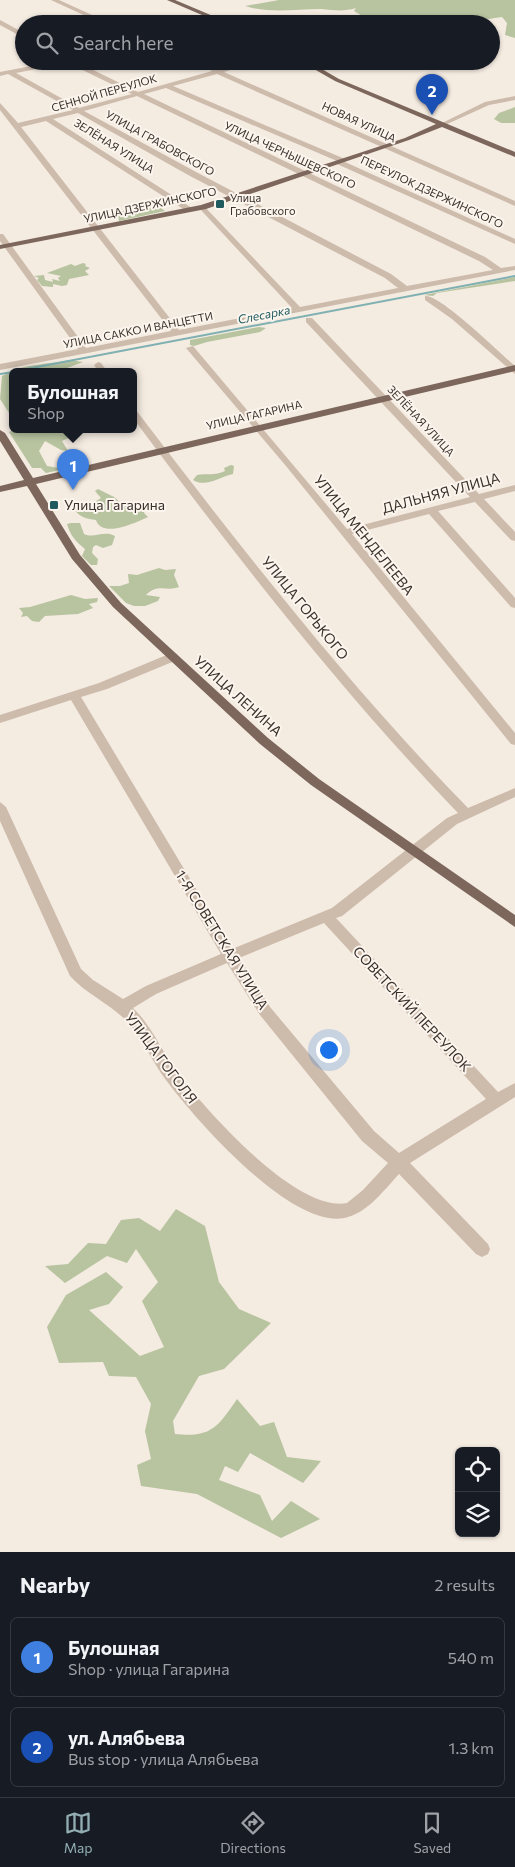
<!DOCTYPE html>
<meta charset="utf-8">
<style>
body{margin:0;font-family:Commissioner,sans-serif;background:#20242c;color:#f1f3f6}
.controls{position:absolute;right:15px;bottom:15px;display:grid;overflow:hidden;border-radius:8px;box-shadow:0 1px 4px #0004}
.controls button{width:45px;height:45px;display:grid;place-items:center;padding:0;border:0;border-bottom:1px solid #363941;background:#171b24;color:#f1f3f6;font:25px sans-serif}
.you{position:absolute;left:328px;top:1049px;width:18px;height:18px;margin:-12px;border:4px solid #fff;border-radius:50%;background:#1a73e8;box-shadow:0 0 0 8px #1a73e833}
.badge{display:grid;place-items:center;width:32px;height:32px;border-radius:50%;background:#92aeb2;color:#fff;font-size:16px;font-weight:700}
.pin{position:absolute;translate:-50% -41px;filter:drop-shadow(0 1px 2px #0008)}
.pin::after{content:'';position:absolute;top:26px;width:18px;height:15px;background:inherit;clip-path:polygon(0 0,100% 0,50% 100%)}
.popup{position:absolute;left:9px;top:368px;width:128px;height:65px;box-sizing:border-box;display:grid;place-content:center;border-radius:8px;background:#171b24;filter:drop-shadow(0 1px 4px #0005);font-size:16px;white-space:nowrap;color:#9ea1a6}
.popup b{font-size:19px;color:#f1f3f6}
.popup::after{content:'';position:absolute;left:50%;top:100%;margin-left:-10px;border:10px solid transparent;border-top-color:#171b24}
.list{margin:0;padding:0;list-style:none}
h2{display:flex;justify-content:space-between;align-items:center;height:65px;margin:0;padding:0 20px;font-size:21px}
h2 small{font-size:16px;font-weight:400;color:#9ea1a6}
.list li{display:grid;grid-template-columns:32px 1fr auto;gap:15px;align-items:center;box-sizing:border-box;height:80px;margin:0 10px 10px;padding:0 10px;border:1px solid #363941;border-radius:8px}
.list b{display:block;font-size:19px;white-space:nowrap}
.list p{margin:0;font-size:16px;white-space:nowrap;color:#9ea1a6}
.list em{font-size:16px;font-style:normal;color:#9ea1a6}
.icon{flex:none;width:28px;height:28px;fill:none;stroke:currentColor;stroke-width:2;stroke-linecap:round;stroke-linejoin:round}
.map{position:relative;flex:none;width:515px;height:1552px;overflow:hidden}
.search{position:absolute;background:#171b24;box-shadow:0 1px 4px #0004;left:15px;right:15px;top:15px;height:55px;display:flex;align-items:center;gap:12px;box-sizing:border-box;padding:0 18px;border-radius:28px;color:#9ea1a6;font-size:19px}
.sheet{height:245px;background:#171b24}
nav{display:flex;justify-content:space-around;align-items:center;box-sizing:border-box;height:70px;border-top:1px solid #363941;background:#171b24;font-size:14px;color:#9ea1a6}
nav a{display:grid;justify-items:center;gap:2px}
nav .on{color:#92aeb2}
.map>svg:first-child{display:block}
.green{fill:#b8c4a0}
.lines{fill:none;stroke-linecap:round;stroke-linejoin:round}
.stream{stroke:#7fb0b2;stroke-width:2}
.minor{fill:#cdbbac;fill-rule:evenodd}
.major{fill:#7d675c;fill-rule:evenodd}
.poi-dot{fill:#1f5a5e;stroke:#fbf5ee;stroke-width:2}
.labels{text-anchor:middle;stroke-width:4;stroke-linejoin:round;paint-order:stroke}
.far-street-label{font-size:11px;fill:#3b302b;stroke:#fbf5ee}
.far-poi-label{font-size:11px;fill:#3b302b;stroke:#fbf5ee;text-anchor:start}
.far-water-label{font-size:12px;font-style:italic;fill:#1f5a5e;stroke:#fbf5ee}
.street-label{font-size:14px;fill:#3b302b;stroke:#fbf5ee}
.poi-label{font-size:14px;fill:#3b302b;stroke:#fbf5ee;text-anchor:start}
</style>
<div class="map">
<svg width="515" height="1552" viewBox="0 0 515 1552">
<rect width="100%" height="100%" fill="#f4ebe1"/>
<path class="green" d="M279 0H515V38L505 35 507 23 502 17 460 23 442 18 414 24H376L375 22 379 18 364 17 354 11 356 8C344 12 333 10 321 9 296 9 270 14 245 6Z
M515 107V123H501L494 119 499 113Z
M136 204 158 206 165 211 119 221 118 214 128 208 138 209 133 206Z
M83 263 86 264 85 266 90 268 85 271 89 275 69 279 67 285 62 286 53 284V287L42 286 37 280 39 278 34 276 44 275 45 280 53 282 52 279 60 281 58 278 61 276 47 273 71 264 75 266Z
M515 277V281L437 293 433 296 424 295Z
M259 327 266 328 260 332 207 342 194 346 190 345V340Z
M70 360 83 362 59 371H13V419L0 399 2 376C23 363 47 365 70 360Z
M15 429 30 431 63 429 73 436 62 441 68 451 61 450 45 441 39 451 47 466 65 469 46 473 41 468H32L9 432Z
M231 465 234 466 233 474C219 477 206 488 193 480L197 475C206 473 215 476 225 471L224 468Z
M98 489 114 497 123 505 145 508 144 513 148 517C137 522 102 539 96 520 87 519 79 517 74 509 84 505 93 504 101 498L95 491Z
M71 523H80L84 534C94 539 104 530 115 536L112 545 103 548 96 545 93 547 92 553 98 559 97 565H91L82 556 85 549C76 542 70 535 67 524Z
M159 568 165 570 176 569 174 575 179 587C167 592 158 583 146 595L160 597 158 601 145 606H134L126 603 109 586H120L129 583 128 574 137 575Z
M71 595 85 599 98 598 97 602 89 604 93 608 78 614 45 616 39 622 32 621 27 616 21 617 23 613 19 608 30 607Z
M176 1209 205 1226 219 1282 239 1309 271 1323 224 1369 199 1376 173 1421 175 1434C211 1438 218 1427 237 1399L260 1426 274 1422 287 1457 321 1461 303 1483 250 1453 238 1472 225 1466 219 1480 260 1495 272 1521 291 1501 320 1519 281 1538 197 1494 141 1486 137 1465 151 1459 145 1431 151 1404 136 1377 109 1376 103 1362 59 1363 47 1327 66 1295 106 1272 123 1287 109 1304 89 1310 140 1356 164 1347 142 1301 158 1282 136 1249 127 1263 107 1256 65 1283 45 1266 68 1264 88 1243 106 1244 121 1220 139 1218 160 1231Z"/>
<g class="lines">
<path class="stream" d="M16 371 515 276
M0 374 13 372"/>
<path class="minor" d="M51 0H59L112 24H103Z
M0 20 24 33V38L0 25Z
M58 61H75L138 92 212 71 191 61C201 61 208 69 218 69 228 70 245 61 258 61L224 72 515 201V206L217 74 173 86 345 159V162L515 239V244L337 164V161L166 88 144 94 485 257 501 268 515 266V270L0 370V364L78 349 0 241V234H3L86 348 171 331 0 110V103L18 123 73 110 8 74 0 76V72ZM68 63 132 94 79 108 16 73ZM137 96 479 261 493 270 407 286 391 274 196 172 84 111ZM78 113 190 176 385 278 398 288 300 307 203 205 199 207 200 209 292 308 179 330 21 127 46 121 188 212 195 210 53 119Z
M515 96V100L489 105 445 125 440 124 485 102Z
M425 296C440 294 501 354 515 366V374L452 319 425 300Z
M306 318H312L479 494 515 485V491L484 499 515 532V541L511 540 475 502 438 511 515 598V608L511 607 429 514 352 534 515 733V745L511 744 286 466 186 348 193 346 347 529 470 497 306 322Z
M98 362 101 363 107 371H98L94 365Z
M133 409 136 410C241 548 347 684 468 808L515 788V797L457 824 342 916 336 918 498 1092 515 1083V1097L410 1163 488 1244 490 1249 488 1254 482 1257 476 1254 399 1174C384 1190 369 1211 348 1217 295 1234 194 1118 166 1080 153 1063 145 1043 131 1026 114 1005 88 996 70 976L0 821V802L6 807 81 969 93 980 123 999 146 986 221 954 71 700 0 723V715L99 683 169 654H177L179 657 177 660 107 689 81 697 232 949 332 908 447 818 458 813C339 689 235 555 133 418ZM324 923 486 1099 399 1153 374 1131 270 1007 239 958ZM227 963 260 1015 362 1141 388 1163 363 1190 347 1203C296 1213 205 1109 176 1071 161 1050 152 1026 133 1008L156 994Z"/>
<path class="major" d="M167 0H175L232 24H223Z
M300 61H308L339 79 515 152V157L442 127 409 140 206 209 0 249V245L201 205 405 138 436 124 335 81Z
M515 365V371L36 484 80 555 121 603 268 738 319 779 515 915V927L311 785 260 744 113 607 72 559 27 486 0 492V486L24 480 0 441V430L5 433 33 478Z"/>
</g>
<g class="poi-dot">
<rect x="215" y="199" width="10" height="10" rx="2.5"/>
<rect x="49" y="500" width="10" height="10" rx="2.5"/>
</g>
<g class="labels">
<g class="far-street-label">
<text transform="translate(104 93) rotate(-16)" y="4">СЕННОЙ ПЕРЕУЛОК</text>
<text transform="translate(359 122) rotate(25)" y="4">НОВАЯ УЛИЦА</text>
<text transform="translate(160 143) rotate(29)" y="4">УЛИЦА ГРАБОВСКОГО</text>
<text transform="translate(114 146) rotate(32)" y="4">ЗЕЛЁНАЯ УЛИЦА</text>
<text transform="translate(290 155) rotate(25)" y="4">УЛИЦА ЧЕРНЫШЕВСКОГО</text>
<text transform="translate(432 192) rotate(25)" y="4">ПЕРЕУЛОК ДЗЕРЖИНСКОГО</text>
<text transform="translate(150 205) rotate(-12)" y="4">УЛИЦА ДЗЕРЖИНСКОГО</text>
<text transform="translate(138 330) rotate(-11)" y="4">УЛИЦА САККО И ВАНЦЕТТИ</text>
<text transform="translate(254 415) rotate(-13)" y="4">УЛИЦА ГАГАРИНА</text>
<text transform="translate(421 421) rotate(47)" y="4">ЗЕЛЁНАЯ УЛИЦА</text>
</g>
<g class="far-poi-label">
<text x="230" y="202">Улица<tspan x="230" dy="13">Грабовского</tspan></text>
</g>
<g class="far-water-label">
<text transform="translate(264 315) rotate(-11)" y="4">Слесарка</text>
</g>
<g class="street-label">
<text transform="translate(441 493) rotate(-15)" y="5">ДАЛЬНЯЯ УЛИЦА</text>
<text transform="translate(364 535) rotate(51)" y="5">УЛИЦА МЕНДЕЛЕЕВА</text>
<text transform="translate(305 608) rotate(51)" y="5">УЛИЦА ГОРЬКОГО</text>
<text transform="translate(238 696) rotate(42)" y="5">УЛИЦА ЛЕНИНА</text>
<text transform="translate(222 940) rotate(58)" y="5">1-Я СОВЕТСКАЯ УЛИЦА</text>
<text transform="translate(412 1009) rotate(47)" y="5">СОВЕТСКИЙ ПЕРЕУЛОК</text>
<text transform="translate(161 1058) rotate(53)" y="5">УЛИЦА ГОГОЛЯ</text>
</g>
<g class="poi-label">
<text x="64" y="510">Улица Гагарина</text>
</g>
</g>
</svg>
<div class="controls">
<button><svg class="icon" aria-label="locate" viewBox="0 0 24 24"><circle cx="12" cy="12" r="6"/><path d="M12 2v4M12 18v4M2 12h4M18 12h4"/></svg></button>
<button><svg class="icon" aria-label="layers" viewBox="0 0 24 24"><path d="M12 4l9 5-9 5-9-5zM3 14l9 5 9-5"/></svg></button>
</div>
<div class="you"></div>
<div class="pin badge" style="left:73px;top:490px;background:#3f7fe0">1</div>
<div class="popup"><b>Булошная</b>Shop</div>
<div class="pin badge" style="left:432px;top:115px;background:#1a4fb4">2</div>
<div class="search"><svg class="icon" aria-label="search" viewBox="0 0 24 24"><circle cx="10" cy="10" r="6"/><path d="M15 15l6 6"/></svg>Search here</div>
</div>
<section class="sheet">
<h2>Nearby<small>2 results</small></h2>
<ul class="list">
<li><span class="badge" style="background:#3f7fe0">1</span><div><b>Булошная</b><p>Shop · улица Гагарина</p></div><em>540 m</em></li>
<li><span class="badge" style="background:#1a4fb4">2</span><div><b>ул. Алябьева</b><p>Bus stop · улица Алябьева</p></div><em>1.3 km</em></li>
</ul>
</section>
<nav>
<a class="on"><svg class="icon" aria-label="map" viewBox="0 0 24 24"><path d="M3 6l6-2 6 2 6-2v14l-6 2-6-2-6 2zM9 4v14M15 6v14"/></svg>Map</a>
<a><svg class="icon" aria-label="directions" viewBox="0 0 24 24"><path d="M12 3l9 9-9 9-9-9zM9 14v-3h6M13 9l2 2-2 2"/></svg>Directions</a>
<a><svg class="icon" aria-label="saved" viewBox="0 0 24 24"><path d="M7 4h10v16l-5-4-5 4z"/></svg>Saved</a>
</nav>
